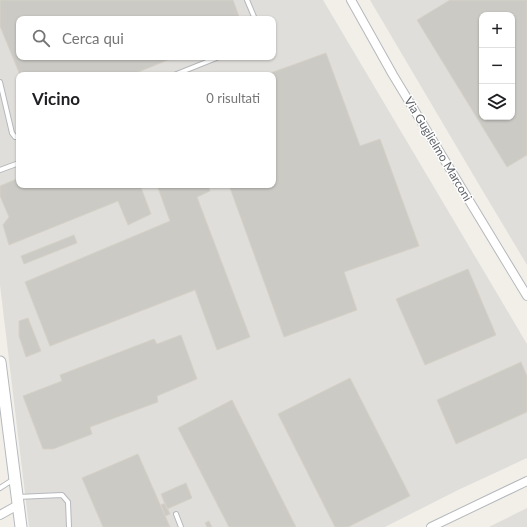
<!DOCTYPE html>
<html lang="it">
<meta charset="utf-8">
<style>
body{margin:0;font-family:Lato,sans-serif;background:#f6f6f6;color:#202124}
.controls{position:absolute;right:12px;top:12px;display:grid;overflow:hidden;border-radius:8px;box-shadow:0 1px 3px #0004}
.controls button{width:36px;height:36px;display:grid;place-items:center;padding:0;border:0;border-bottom:1px solid #e0e0e0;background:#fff;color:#202124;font:20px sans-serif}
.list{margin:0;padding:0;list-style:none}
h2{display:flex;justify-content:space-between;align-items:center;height:52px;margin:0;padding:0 16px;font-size:17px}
h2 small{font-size:13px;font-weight:400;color:#757577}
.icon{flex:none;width:22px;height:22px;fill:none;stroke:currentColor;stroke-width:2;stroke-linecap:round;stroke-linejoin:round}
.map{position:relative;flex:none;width:527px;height:527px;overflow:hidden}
.search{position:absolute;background:#fff;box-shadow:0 1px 3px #0004;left:16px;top:16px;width:260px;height:44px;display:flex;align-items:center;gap:10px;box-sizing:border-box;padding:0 14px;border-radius:8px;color:#757577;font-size:15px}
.panel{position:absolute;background:#fff;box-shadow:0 1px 3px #0004;left:16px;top:72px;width:260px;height:116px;border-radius:8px}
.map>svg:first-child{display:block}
.industrial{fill:#e0deda;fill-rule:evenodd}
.building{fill:#cccac5;stroke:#d6d1c6;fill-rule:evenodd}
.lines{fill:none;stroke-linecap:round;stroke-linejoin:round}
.lane-casing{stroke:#b5b8bc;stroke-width:6}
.street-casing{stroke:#b5b8bc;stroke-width:10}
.secondary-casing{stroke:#b6babf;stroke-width:13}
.lane{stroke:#fff;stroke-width:4}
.street{stroke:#fff;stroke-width:8}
.secondary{stroke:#fff;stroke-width:11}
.labels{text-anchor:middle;stroke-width:3;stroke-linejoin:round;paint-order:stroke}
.street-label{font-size:12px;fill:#5f6368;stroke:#fff}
</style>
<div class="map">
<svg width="527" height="527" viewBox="0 0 527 527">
<rect width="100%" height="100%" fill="#f1efe8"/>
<path class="industrial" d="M0 0H323L527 344V458L458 490 385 527H29L0 285ZM19 19H273V57H19ZM19 75H273V185H19Z
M370 0H527V265L481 188ZM482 15H512V117H482Z
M527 508V527H489Z"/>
<path class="building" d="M0 0H233L240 19H19V57H175L131 75H20L0 26Z
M450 0H527V155L507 167 417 20ZM482 15H512V117H482Z
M326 53 360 146 380 139 419 246 344 272 357 310 284 337 229 185H273V75H265Z
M19 178V185H140L151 214 128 225 118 201 9 245 3 225 9 217 0 196V186Z
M157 185H208L210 191 197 197 250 337 217 350 195 290 50 346 25 282 170 221Z
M74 235 77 243 24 264 21 256Z
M468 269 496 335 425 365 396 299Z
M28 318 41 351 26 357 19 336V321Z
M181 335 197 379 157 396 158 402 90 427 92 434 53 449H43L23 396 62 381 60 375 154 339 157 344Z
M521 362 527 376V412L456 444 437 400Z
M350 378 410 496 348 527H335L278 414Z
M232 400 296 527H229L178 428Z
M138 454 170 527H103L82 478Z
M186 483 192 498 167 509 161 494Z
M165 503 170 514 165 516 161 505Z
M209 521 212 527H207L205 523Z"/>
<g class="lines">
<defs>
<path id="lane" d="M247 0 255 19
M174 75 219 57
M0 82 12 133 15 137 19 136
M0 170 19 163
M0 488 14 479
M17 497 62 495 68 502 69 527
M176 514 181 527"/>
<path id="street" d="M351 0 393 75 527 296
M0 515 18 505
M431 527 527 481"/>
<path id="secondary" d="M0 362 21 527"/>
</defs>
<use href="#lane" class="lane-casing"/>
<use href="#street" class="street-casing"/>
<use href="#secondary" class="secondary-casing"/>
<use href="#lane" class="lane"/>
<use href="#street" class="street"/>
<use href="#secondary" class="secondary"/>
</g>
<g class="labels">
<g class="street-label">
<text transform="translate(438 149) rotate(59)" y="4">Via Guglielmo Marconi</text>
</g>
</g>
</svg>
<div class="controls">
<button>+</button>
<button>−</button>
<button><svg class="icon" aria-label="layers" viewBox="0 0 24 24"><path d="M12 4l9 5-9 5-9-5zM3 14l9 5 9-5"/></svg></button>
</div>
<div class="search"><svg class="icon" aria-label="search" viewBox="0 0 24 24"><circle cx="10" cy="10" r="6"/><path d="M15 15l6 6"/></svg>Cerca qui</div>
<section class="panel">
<h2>Vicino<small>0 risultati</small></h2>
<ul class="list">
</ul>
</section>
</div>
